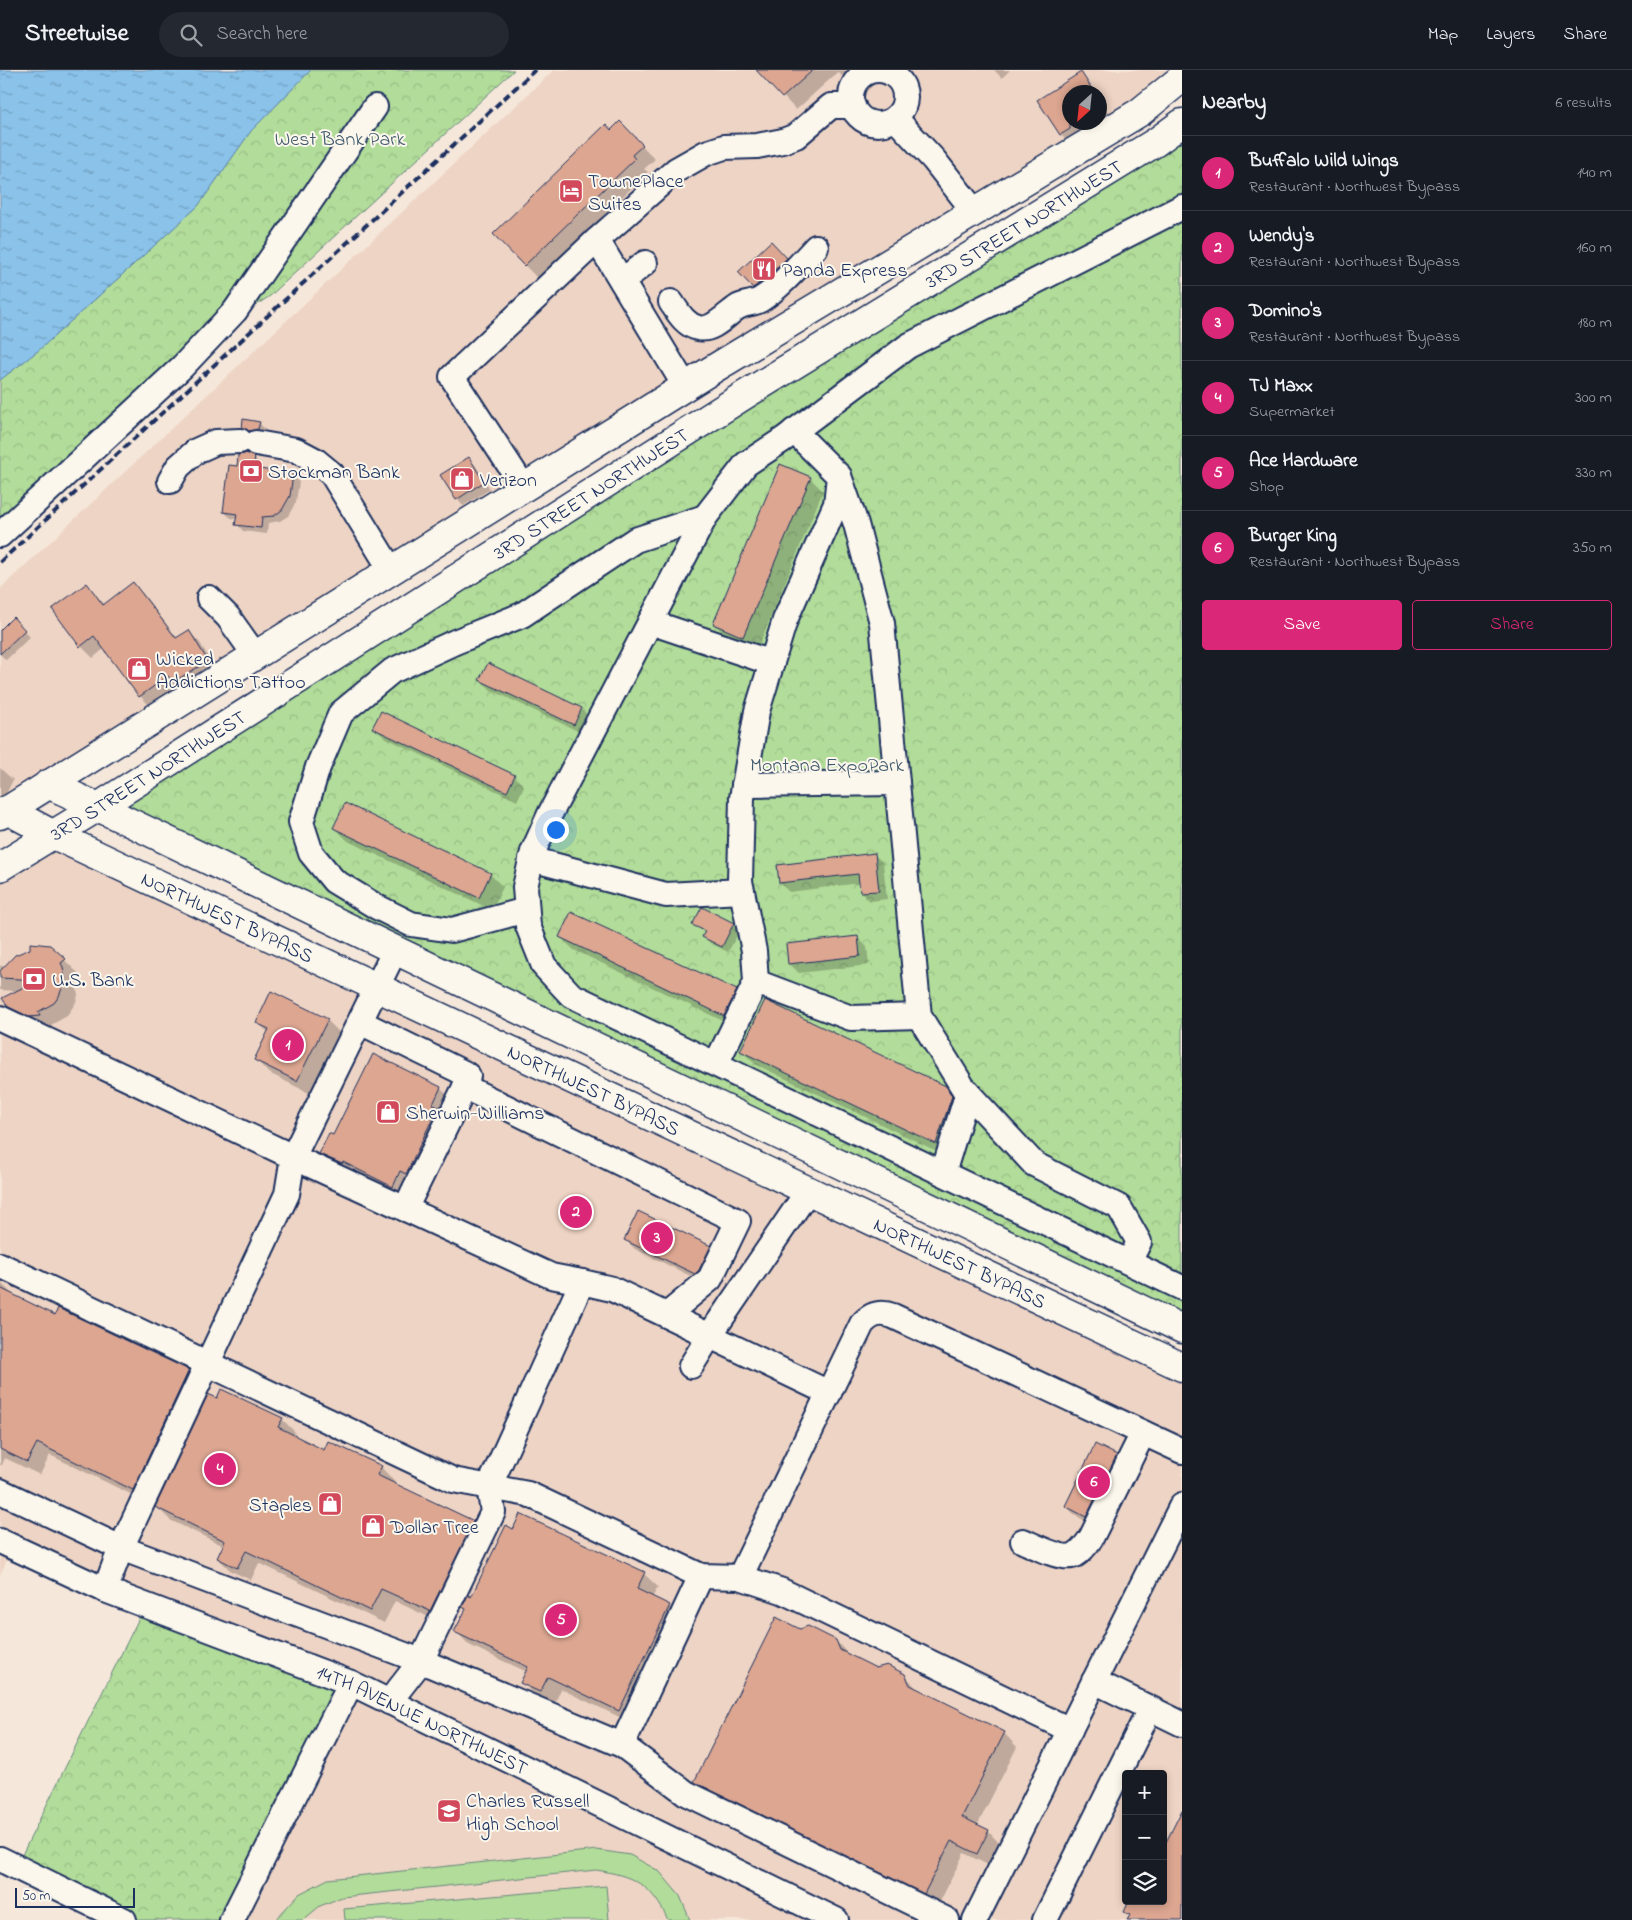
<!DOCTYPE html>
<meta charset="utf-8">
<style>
body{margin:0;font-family:"Indie Flower",sans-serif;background:#242831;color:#f1f3f6}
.controls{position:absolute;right:15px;bottom:15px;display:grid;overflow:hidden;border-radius:5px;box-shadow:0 2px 8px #0003}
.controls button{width:45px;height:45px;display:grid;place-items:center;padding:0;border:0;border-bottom:1px solid #363941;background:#171b24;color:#f1f3f6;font:25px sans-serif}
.compass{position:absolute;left:1062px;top:15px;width:45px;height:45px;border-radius:50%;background:#171b24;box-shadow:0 2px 8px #0003;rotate:207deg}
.scale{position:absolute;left:15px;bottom:12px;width:120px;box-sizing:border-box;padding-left:5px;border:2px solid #1b2f5e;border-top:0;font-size:14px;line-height:18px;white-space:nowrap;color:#1b2f5e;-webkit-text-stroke:4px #fbf7ec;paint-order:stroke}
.you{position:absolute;left:555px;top:759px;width:18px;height:18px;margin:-12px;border:4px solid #fff;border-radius:50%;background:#1a73e8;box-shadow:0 0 0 8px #1a73e833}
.badge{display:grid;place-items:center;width:32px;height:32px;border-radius:50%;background:#db2777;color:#fff;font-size:16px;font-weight:700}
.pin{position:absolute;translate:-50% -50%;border:2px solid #fff;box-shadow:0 1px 5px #0006}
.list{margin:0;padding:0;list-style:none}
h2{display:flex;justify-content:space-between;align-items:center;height:65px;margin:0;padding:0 20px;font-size:21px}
h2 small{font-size:16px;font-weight:400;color:#9ea1a6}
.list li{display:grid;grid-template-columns:32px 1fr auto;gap:15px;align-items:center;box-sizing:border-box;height:75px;padding:0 20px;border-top:1px solid #363941}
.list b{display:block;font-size:19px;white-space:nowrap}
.list p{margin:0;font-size:16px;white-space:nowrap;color:#9ea1a6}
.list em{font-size:16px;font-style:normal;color:#9ea1a6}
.actions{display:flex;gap:10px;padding:15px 20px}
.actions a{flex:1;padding:11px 0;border:1px solid #db2777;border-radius:5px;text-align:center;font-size:18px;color:#db2777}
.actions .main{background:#db2777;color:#fff}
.icon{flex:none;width:28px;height:28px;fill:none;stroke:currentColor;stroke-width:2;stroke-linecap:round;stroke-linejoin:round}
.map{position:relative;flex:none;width:1182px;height:1850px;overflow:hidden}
header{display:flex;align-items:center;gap:30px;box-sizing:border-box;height:70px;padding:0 25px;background:#171b24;border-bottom:1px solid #363941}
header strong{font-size:24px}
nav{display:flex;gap:28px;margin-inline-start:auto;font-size:18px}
.search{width:350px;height:45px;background:#242831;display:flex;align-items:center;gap:12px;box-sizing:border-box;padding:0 18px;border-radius:28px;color:#9ea1a6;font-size:19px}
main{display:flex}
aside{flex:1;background:#171b24}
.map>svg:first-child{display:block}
.built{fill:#eed4c4;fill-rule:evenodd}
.green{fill:#b2dc99;stroke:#66867c}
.park{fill:url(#park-crowns);stroke:#66867c}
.water{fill:url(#water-ripples);stroke:#5e87b1}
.shadow{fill:#0003}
.building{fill:#dca691;stroke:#1b2f5e}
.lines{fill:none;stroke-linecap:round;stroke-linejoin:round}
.minor-casing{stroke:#1b2f5e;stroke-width:28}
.major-casing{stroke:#1b2f5e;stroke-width:31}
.highway-casing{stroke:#1b2f5e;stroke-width:31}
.minor{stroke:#fbf7ec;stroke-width:24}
.major{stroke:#fbf7ec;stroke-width:28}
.highway{stroke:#fbf7ec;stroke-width:28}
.rail{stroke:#1b2f5e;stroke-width:4;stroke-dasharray:8 4;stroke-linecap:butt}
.labels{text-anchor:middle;stroke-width:4;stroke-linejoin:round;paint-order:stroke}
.park-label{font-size:20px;fill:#415a6d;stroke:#fbf7ec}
.poi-label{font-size:20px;fill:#1b2f5e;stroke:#fbf7ec;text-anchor:start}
.street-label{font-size:20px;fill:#1b2f5e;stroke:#fbf7ec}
</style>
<header>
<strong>Streetwise</strong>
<div class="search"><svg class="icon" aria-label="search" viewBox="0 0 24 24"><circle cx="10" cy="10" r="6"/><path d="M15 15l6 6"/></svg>Search here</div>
<nav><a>Map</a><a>Layers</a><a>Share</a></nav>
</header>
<main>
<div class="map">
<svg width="1182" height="1850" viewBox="0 0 1182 1850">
<defs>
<pattern id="park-crowns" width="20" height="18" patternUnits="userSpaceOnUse" patternTransform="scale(1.25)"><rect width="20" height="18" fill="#b2dc99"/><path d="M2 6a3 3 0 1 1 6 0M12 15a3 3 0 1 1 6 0" fill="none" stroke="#98bd86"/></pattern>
<pattern id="water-ripples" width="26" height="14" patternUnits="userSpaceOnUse" patternTransform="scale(1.25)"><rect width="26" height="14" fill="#8ac2e9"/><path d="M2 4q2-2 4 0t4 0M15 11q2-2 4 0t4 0" fill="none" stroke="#709ec0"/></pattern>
</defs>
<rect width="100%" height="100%" fill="#f5e7da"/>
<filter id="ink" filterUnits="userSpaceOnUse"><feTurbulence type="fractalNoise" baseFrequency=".02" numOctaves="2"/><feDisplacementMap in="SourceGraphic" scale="10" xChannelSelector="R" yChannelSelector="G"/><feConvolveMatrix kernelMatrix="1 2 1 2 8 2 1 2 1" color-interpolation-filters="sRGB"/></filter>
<g filter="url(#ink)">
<path class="built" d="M554 0H1182V8L1140 42 822 233 0 745V519ZM1070 22H1100V52H1070Z
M52 764 1182 1297V1850H232L351 1613 13 1478 0 1505V797ZM1126 1704H1163V1831H1126Z"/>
<path class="green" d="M597 1780 630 1785 659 1801 680 1826 690 1850H668C651 1814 634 1806 596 1800L342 1827 320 1836 303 1850H275L299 1824 328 1809Z
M606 1816 609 1850H345L344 1839Z"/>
<path class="park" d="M311 0H514L270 226 199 273 0 456V310L39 280 198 136 251 61Z
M1182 53V1259L98 737Z
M145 1536 351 1613 232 1850H124L16 1797Z"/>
<path class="water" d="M0 0H311L251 61 198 136 39 280 0 310Z"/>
<path class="shadow" d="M758 0H871L879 10 861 26 838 2 796 40Z
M994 0H1010L1002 8Z
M1080 4 1095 22H1070V52H1096L1067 71 1061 65 1039 31Z
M1100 30 1109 44 1100 50Z
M620 53 655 89 644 99 648 102 538 209 494 164Z
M781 182 796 198 763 227 739 203Z
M259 353 265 359 264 366 250 364 243 357Z
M254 388 260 394V401L293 405 299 412 296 432 288 446 280 451 268 453 267 464 243 461 237 454V449L231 448 224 442 238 397Z
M468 389 475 395 490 419 463 436 457 429Z
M810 408 823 421 757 580 728 567 714 554Z
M133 514 144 525 177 568 189 561 200 573 218 603 152 638 140 626 105 578 93 588 81 576 54 539 87 515 105 535Z
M13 549 30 567 6 590 0 584V562Z
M481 610 582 639 591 649 584 664 491 620Z
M374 658 514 706 524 716 517 731 384 667Z
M0 698 13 710 1 734H0Z
M335 758 490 804 503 817 492 840 348 771Z
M874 784 883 793 887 829 870 831 861 822 860 813 789 822 780 813 778 796Z
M694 854H733L740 860 728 882 710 873 704 866 705 863Z
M560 867 736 921 749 935 738 958 574 880Z
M857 867 867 877 869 895 799 903 789 893Z
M50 876 78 903 73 907 76 912 78 925 76 932 67 946 51 955 52 959H44L23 950 9 936 19 921 0 920V895L5 898Z
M327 950 340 963 311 1024 269 1003 256 990 269 963 258 953Z
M742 981 945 1017 959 1030 949 1087 755 994Z
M440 1018 454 1031 406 1129 334 1097 321 1084 334 1067Z
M625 1169 710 1177 720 1187 705 1213 635 1179Z
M0 1212 13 1225 56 1247 59 1240 189 1301 202 1314 147 1432 50 1385 40 1405 5 1388 2 1395H0Z
M282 1349 295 1362 293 1366 324 1381 381 1397 394 1411 393 1414 473 1452 486 1465 443 1554 395 1531 384 1553 259 1493 251 1510 231 1501 218 1488 224 1476 170 1450 157 1437Z
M1116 1386 1126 1396 1096 1456 1076 1446 1066 1436Z
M521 1446 644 1504 658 1517 652 1528 669 1536 682 1550 632 1653 561 1619 554 1635 535 1626 522 1612 527 1602 469 1575 456 1561 467 1540 464 1537 472 1529 514 1461Z
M800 1561 836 1571 849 1585 876 1599 905 1605 919 1621 1004 1663 1017 1677 977 1756 988 1761 1001 1775 990 1796 964 1783 938 1836 709 1724 695 1711Z"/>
<path class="building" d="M756 0H813L782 28Z
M1081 2 1094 22H1070V59L1060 65 1037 30Z
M620 51 643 75 632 85 635 89 524 196 493 164 606 54 611 60Z
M771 171 787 188 766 208 753 218 738 202Z
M243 349 260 352 258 359 249 361 242 358Z
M247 383 255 387 253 398 293 404 290 426 282 440 274 446 262 447 261 458 235 455 237 444 223 442 229 395 237 396 238 385Z
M469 387 484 412 456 430 440 405Z
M780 394 811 407 743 567 713 554Z
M133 512 176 568 189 560 208 591 173 612 168 606 139 627 94 566 80 577 52 539 87 513 103 535Z
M13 547 25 560 0 584V560Z
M488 593 582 638 574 655 479 610Z
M381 641 515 705 507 722 372 658Z
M345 733 491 803 479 828 333 758Z
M875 783 879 821 860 822 858 804 779 813 777 795Z
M702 837 734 853 722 877 702 867 705 861 692 855Z
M571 842 737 920 724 946 559 867Z
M858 866 860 886 788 894 786 874Z
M30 873 50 875 66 889 61 893 63 897 65 911 59 926 54 933 38 942 40 946 29 947 8 937 2 928 38 910 0 908V901L15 885 30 879Z
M271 921 328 949 297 1011 254 990 269 959 256 953Z
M765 930 946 1016 952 1026 936 1074 740 981Z
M373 984 441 1017 433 1034 438 1037 406 1104 400 1101 393 1117 343 1092 342 1094 319 1084 329 1063 333 1065Z
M638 1141 711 1176 699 1200 695 1204 624 1170Z
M0 1218 55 1245 58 1238 189 1300 133 1420 37 1373 27 1392 0 1379Z
M221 1319 283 1348 278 1357 324 1380 328 1371 382 1396 377 1405 474 1451 430 1541 381 1519 370 1541 246 1481 237 1498 217 1488 225 1471 155 1437 208 1324 217 1328Z
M1095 1374 1117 1385 1086 1447 1065 1436Z
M520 1444 645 1502 637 1519 670 1535 619 1641 548 1607 540 1622 520 1613 528 1597 454 1562 466 1539 462 1537 468 1525 471 1527 506 1455 513 1459Z
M776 1547 800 1559 808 1556 836 1570 840 1580 876 1598 887 1595 905 1604 910 1615 1005 1662 962 1747 989 1760 977 1784 951 1771 924 1824 694 1712Z
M1182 1740V1850H1127L1130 1845 1124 1842 1129 1831H1163V1778Z"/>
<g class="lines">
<defs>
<g id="minor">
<circle cx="878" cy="27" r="27"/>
<path d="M895 48 934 90 974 141"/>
<path d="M1182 137 908 276 784 369 746 394 705 447 550 744 533 782 525 817 528 856 544 896 571 925 1182 1218"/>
<path d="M597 170 685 316"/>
<path d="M622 211 645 193"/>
<path d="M671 232C678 242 685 255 698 258 712 262 727 244 738 237 745 233 753 234 760 230 781 217 799 195 816 177"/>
<path d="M256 373 296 380 315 390 332 404 391 500"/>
<path d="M839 406 856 454 882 553 919 946 964 1019 1034 1094 1119 1137 1139 1172 1129 1192"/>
<path d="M170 411 178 397 196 381 216 372 240 371"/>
<path d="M523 416 452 307 597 170 676 100 706 83 724 77 757 76 783 71 796 66 831 36H853"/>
<path d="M0 465 182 297 235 241 375 37"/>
<path d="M209 528 228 547 255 585"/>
<path d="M650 552 772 593"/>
<path d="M744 715 897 713"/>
<path d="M531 789 666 825 742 821"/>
<path d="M526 840 452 860 411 854 377 837 334 811 311 783 301 752 318 697 341 643 392 601 455 572 522 545 635 470 705 447"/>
<path d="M756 912 851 948 919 946"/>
<path d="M0 948 293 1087 551 1206 582 1212"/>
<path d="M360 952 464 1003 468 1006 465 1017"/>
<path d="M716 994 756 912 754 881 740 811 742 728 757 641 785 550 836 434 839 406 794 361"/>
<path d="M943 1103 968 1022"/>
<path d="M405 1139 465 1017 738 1151 710 1209 667 1245"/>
<path d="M0 1195 453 1410 528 1424 701 1506 740 1507 782 1521 1070 1660"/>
<path d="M691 1296 710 1265 808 1121"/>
<path d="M0 1421 121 1478 421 1591 622 1675"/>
<path id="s1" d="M0 1471 105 1520 351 1613 836 1850"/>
<path d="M1023 1471C1035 1476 1063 1491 1075 1485 1082 1481 1087 1474 1091 1468L1143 1363"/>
<path d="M701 1506 622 1675 686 1723 947 1850"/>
<path d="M740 1507 862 1254C871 1244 880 1241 893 1246L1182 1381"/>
<path d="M105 1520 121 1478 287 1124 293 1087 395 880"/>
<path d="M1094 1611 1182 1654"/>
<path d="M389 1632 421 1591 493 1442 489 1417 582 1212 612 1219 829 1323"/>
<path d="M0 1789 124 1850"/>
<path d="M232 1850 351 1613"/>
<path d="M975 1850 1182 1435"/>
<path d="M1045 1850 1150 1639"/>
</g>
<g id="major">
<path d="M48 714 98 737 1182 1259"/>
<path id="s2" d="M7 740 52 764 1182 1297"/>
</g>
<g id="highway">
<path d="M0 745 715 298 1140 42 1182 8"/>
<path id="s3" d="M0 797 98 737 743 326 1156 72 1182 53"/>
</g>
</defs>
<use href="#minor" class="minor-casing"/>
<use href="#major" class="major-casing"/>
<use href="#highway" class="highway-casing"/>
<use href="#minor" class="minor"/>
<use href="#major" class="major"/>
<use href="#highway" class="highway"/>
<path class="rail" d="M0 492 535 0"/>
</g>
</g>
<defs>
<symbol id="hotel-square" viewBox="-11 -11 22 22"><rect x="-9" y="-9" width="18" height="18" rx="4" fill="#d1495b" stroke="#fbf7ec"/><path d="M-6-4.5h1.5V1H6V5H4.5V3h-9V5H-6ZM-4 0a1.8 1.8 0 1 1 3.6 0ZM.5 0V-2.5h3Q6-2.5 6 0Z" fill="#fff"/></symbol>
<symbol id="restaurant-square" viewBox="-11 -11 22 22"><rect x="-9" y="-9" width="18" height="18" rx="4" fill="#d1495b" stroke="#fbf7ec"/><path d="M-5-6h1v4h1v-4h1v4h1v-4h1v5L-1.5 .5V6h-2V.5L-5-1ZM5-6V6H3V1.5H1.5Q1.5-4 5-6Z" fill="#fff"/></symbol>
<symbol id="bank-square" viewBox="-11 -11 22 22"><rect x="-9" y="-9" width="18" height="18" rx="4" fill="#d1495b" stroke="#fbf7ec"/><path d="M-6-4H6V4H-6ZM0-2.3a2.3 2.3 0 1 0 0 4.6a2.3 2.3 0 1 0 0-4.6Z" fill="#fff"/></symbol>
<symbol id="shop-square" viewBox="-11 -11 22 22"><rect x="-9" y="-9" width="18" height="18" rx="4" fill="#d1495b" stroke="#fbf7ec"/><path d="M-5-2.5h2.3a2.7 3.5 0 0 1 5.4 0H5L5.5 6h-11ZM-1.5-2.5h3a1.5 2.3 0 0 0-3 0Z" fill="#fff"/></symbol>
<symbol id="school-square" viewBox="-11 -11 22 22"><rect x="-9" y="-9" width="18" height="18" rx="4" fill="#d1495b" stroke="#fbf7ec"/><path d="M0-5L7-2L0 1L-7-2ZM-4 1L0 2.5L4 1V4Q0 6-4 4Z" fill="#fff"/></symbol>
</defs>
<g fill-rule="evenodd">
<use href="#hotel-square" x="557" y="107" width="28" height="28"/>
<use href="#restaurant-square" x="750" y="185" width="28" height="28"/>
<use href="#bank-square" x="237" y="387" width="28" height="28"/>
<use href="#shop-square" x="448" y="395" width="28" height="28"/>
<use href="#shop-square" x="125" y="585" width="28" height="28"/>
<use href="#bank-square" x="20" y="895" width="28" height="28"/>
<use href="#shop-square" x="374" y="1028" width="28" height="28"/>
<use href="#shop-square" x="316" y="1420" width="28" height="28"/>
<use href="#shop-square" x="359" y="1442" width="28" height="28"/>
<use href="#school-square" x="435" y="1727" width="28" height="28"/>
</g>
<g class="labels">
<g class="park-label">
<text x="340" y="75">West Bank Park</text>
<text x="827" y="701">Montana ExpoPark</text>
</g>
<g class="poi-label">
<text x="588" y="117">TownePlace<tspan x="588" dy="23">Suites</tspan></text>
<text x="782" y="206">Panda Express</text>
<text x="268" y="408">Stockman Bank</text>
<text x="480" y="416">Verizon</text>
<text x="156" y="595">Wicked<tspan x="156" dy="23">Addictions Tattoo</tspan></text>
<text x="52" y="916">U.S. Bank</text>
<text x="406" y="1049">Sherwin-Williams</text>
<text x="312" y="1441" text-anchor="end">Staples</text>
<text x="390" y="1463">Dollar Tree</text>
<text x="466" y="1737">Charles Russell<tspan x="466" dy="23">High School</tspan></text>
</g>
<g class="street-label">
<text dy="7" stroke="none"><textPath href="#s3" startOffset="1209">3RD STREET NORTHWEST</textPath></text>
<text dy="7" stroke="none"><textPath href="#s3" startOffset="699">3RD STREET NORTHWEST</textPath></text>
<text dy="7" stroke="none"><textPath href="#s3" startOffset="174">3RD STREET NORTHWEST</textPath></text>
<text dy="7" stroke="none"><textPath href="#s2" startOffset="245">NORTHWEST BYPASS</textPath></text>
<text dy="7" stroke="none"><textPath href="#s2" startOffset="650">NORTHWEST BYPASS</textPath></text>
<text dy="7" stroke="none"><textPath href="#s2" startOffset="1055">NORTHWEST BYPASS</textPath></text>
<text dy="7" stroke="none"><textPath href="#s1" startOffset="459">14TH AVENUE NORTHWEST</textPath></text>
</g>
</g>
</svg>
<div class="controls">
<button>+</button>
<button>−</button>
<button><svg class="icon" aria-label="layers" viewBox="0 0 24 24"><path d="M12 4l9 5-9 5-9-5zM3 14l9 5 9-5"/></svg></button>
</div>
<svg class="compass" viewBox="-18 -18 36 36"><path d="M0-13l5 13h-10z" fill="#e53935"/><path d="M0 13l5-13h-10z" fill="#9ea1a6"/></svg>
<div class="scale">50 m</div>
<div class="you"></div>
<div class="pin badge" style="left:288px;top:975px">1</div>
<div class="pin badge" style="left:576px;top:1142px">2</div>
<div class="pin badge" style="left:657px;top:1168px">3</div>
<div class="pin badge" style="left:220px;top:1399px">4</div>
<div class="pin badge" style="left:561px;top:1550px">5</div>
<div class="pin badge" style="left:1094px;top:1412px">6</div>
</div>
<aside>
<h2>Nearby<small>6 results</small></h2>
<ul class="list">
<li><span class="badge">1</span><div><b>Buffalo Wild Wings</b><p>Restaurant · Northwest Bypass</p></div><em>140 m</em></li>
<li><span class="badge">2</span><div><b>Wendy's</b><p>Restaurant · Northwest Bypass</p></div><em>160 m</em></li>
<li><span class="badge">3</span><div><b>Domino's</b><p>Restaurant · Northwest Bypass</p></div><em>180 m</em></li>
<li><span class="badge">4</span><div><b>TJ Maxx</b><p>Supermarket</p></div><em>300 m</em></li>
<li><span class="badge">5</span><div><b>Ace Hardware</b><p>Shop</p></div><em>330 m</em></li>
<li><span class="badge">6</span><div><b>Burger King</b><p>Restaurant · Northwest Bypass</p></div><em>350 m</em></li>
</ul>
<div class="actions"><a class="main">Save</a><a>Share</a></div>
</aside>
</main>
